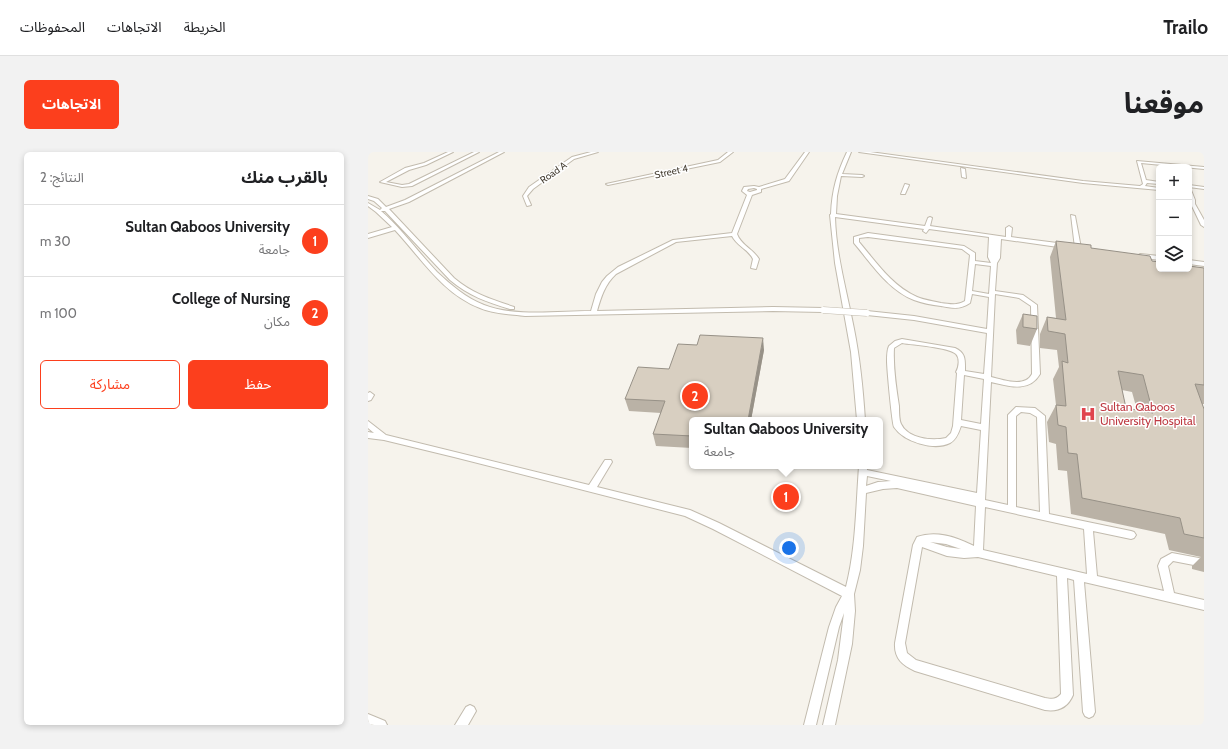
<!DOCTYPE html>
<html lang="ar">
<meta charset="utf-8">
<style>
body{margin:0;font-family:Cabin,"Noto Sans Arabic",sans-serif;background:#f2f2f2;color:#202124;direction:rtl}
.controls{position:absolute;right:12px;top:12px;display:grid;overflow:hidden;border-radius:6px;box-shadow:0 2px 6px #0003}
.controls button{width:36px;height:36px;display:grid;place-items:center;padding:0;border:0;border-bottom:1px solid #e0e0e0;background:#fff;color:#202124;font:20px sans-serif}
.you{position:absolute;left:421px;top:396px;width:14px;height:14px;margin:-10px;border:3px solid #fff;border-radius:50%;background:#1a73e8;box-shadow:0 0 0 6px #1a73e833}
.badge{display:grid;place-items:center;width:26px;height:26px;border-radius:50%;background:#fc3f1d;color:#fff;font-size:13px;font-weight:700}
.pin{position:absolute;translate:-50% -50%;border:2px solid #fff;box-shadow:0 1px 4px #0006}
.popup{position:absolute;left:321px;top:265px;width:194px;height:52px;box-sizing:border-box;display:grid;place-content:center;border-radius:6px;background:#fff;filter:drop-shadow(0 1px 3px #0005);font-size:13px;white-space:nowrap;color:#757577}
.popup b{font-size:15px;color:#202124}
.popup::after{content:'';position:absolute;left:50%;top:100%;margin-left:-8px;border:8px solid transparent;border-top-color:#fff}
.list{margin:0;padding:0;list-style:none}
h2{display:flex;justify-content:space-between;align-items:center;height:52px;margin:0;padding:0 16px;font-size:17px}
h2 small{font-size:13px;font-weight:400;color:#757577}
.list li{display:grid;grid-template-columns:26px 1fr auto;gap:12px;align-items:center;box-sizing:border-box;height:72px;padding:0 16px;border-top:1px solid #e0e0e0}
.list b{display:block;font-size:15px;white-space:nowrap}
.list p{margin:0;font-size:13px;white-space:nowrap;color:#757577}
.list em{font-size:13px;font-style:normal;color:#757577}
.actions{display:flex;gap:8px;padding:12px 16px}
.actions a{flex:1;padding:9px 0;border:1px solid #fc3f1d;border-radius:6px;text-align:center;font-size:14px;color:#fc3f1d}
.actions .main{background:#fc3f1d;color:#fff}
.icon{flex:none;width:22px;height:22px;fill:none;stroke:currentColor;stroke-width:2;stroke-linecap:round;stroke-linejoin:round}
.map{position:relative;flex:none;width:836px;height:573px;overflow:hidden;direction:ltr;border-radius:6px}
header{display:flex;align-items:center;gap:24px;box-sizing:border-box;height:56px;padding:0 20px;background:#fff;border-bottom:1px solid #e0e0e0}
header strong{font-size:19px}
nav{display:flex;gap:22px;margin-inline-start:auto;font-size:14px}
.intro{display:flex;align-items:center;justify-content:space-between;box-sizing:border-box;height:96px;padding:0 24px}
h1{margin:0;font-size:28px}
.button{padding:10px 18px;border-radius:6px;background:#fc3f1d;color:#fff;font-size:14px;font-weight:700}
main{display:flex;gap:24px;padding:0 24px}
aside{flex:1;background:#fff;border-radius:6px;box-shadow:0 2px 6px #0003}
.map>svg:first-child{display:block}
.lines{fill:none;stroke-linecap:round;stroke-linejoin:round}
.lane-casing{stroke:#c2bbae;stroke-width:2}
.lane{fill:#fff;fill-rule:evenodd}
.lane-bridge-casing{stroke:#c2bbae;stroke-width:7;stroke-linecap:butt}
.lane-bridge{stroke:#fff;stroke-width:6}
.wall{fill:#bab2a6;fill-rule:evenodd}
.shaded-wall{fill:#979187}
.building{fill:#d8cfc1;stroke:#979187;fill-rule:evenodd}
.labels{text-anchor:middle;stroke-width:3;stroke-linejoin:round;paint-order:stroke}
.far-street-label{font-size:10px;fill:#4b4439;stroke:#fff}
.health-label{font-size:12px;fill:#be3a42;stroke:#fff;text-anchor:start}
</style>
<header>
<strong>Trailo</strong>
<nav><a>الخريطة</a><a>الاتجاهات</a><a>المحفوظات</a></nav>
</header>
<div class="intro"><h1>موقعنا</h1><a class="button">الاتجاهات</a></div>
<main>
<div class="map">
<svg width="836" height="573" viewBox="0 0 836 573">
<rect width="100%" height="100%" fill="#f6f3ec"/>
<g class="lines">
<defs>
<path id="lane" d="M80 0H85L58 13 41 18 18 30 34 33 41 32 106 0H111L44 34 34 35 12 30 37 16 56 11Z
M131 0H136L41 50 21 57 86 126C105 142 123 147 146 155V157H142C119 150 101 144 82 128L17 59H13C34 77 50 100 69 120 83 133 98 146 116 153 146 165 191 159 223 159L228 142 234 130 239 124 250 115 305 88 364 81 379 43 374 39 376 35 386 34 391 35 417 27 437 0H441L421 29 393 37V40L384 43 369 82C373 93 385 97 391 107L388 117 383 116 385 107C380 97 369 94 364 84L308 90 248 122C237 132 233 145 229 159L405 155 455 156 458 158 455 160 405 159 157 164C142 162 126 162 112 156 75 142 53 106 27 78L0 86V82L24 75 8 60 0 54V51L12 58 14 56 6 49 0 47V44L10 47 18 55 37 48ZM386 36 389 37V38L382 40 379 39 380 37Z
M223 0H230L206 7 165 37 159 44 163 53 159 54 155 44 161 35 204 5Z
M360 0H365L352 10 240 33 238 32 350 8Z
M479 0H483L474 22 494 23 496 24 494 25 473 24 469 44 468 62 557 74 560 66 562 65 564 66 562 74 638 85V76L641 74 644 76 643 85 697 92 700 94 697 96 633 87 632 106 629 111 627 139 655 143 669 153 672 222C661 241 640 234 623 230L617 348 640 353V263L648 255 667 256 677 264 681 362 763 379 766 380 768 383 766 386 763 387 725 379 729 424 796 439 790 414 793 407 804 401 836 407V415L805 409 800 414 806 441 836 448V458L716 430 727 560 725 564 721 566 717 564 715 560 706 428 699 426 705 543C700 555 690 560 677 558L547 519C534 513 526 506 527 491L545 393 549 385C568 378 588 385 606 394L608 354 529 336 515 337 498 341 495 394 492 418 486 442 487 459 484 492 467 573H455L470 508 476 461 471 475 448 573H436L461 475 468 455 474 444 345 377 317 364 86 305 16 288 0 286V280L6 281 0 276V269L18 283 221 333 237 308H243L244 310 229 335 322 358 351 371 478 435C488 396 488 354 491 314H499V318L609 341 613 278 593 274C591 280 588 288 582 291 566 299 536 290 526 275 524 271 519 216 519 209 519 204 519 198 521 194L527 189 534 187 587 196C598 201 597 208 597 219L616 222 619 181 546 168 499 163 496 161 499 159 546 164 619 177 621 145 604 142 602 151C592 158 584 156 573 154 564 153 554 151 546 148 520 138 503 111 486 91V85L500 81 596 94 607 101V109L623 111 620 105 621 85 561 77 558 81 555 79 556 77 467 65C468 103 479 140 486 177 492 207 495 237 497 268H489L483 200 467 111 462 63 463 62C464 38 469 21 479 0ZM500 85 594 97 602 103 597 149C589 154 582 152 573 151 565 149 556 148 549 145 524 134 508 110 491 90V86ZM607 112 623 114 621 142 604 139ZM627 142 651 146 663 154 664 222C657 236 636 228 623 225ZM534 191C545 193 580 195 588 202 592 206 591 215 588 220L589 221 585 274 583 281 578 286C564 289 540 287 533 272 531 268 531 259 531 254 528 235 525 215 526 196ZM596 223 616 227 613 272 593 268ZM653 260 662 261 669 265 672 360 648 355V264ZM499 324 523 329 510 330 498 334ZM617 355 716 377 719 422 615 398ZM562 390 578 392 593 397 579 395ZM554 395 579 404 596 406 610 405 689 424 693 542C688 548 684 547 677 546L548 508 539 501 537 491Z
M491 0H502L715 29 772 34 775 32 769 9 836 15V17L773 11 778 28 791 30V32L779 31 777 34 791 36V38L715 31Z
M593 16 597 17 598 26 594 25Z
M537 32 541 33 537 42H533Z
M821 33 836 35V37L821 35Z
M821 37 823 38 827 48V52L836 68V75L833 73 823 52Z
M703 63 707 64 713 96 710 98 707 96Z
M772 102 791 104V108L770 105 769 104Z
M821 108 836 110V114L821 112Z
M2 240 6 243 3 248 0 249V241Z
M102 553 106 555 108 559 100 573H87L98 555Z
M0 562 17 569 19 573H0Z"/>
</defs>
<use href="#lane" class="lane-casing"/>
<use href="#lane" class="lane"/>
<defs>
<path id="lane-bridge" d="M455 158 499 161"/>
</defs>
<use href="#lane-bridge" class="lane-bridge-casing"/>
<use href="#lane-bridge" class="lane-bridge"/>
</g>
<path class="wall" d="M688 89 784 109 836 116V252H834L836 257V420L824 417V414L833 405 801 398 797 382 703 362 699 319 690 318 688 292 681 290 679 270 688 253 685 227 691 215 689 198 672 196V182L679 165 688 166 682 105ZM754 238 764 240 769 258 758 256Z
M655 162 669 177 662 194 649 192 648 178Z
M329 193 396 198 383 268H324V296L288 294 285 282 293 261 261 259 257 247 301 217Z"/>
<path class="shaded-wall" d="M395 186 396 198 383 268H380Z"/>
<path class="building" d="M688 89 723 93V96L782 104 784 109 791 110V117H821V114L836 116V233L827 232 836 257V386L816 382 812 366 714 346 709 302 700 301 698 275 690 273 688 253 698 254 694 209 700 211 697 182 680 179 679 165 698 168ZM750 219 775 223 785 261 758 256Z
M655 162 669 164V177L655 175Z
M332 183 395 186 380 268H324V284L285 282 297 249 257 247 270 215 301 217 310 192 329 193Z"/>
<defs>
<symbol id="hospital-bare" viewBox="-9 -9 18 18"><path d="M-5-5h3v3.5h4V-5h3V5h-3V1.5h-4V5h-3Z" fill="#e0444e" stroke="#fff" stroke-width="2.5" paint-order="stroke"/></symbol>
</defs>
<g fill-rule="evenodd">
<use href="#hospital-bare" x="709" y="251" width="22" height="22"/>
</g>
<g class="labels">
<g class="far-street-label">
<text transform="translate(303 19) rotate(-12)" y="4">Street 4</text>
<text transform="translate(185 20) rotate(-35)" y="4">Road A</text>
</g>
<g class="health-label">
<text x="732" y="259">Sultan Qaboos<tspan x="732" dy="14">University Hospital</tspan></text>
</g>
</g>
</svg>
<div class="controls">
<button>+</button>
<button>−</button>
<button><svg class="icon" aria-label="layers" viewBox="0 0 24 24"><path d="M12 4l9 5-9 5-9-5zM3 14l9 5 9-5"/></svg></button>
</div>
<div class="you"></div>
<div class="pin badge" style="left:418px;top:345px">1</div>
<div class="popup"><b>Sultan Qaboos University</b>جامعة</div>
<div class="pin badge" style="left:327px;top:244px">2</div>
</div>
<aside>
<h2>بالقرب منك<small>النتائج: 2</small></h2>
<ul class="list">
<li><span class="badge">1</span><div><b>Sultan Qaboos University</b><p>جامعة</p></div><em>30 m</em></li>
<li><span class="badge">2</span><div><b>College of Nursing</b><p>مكان</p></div><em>100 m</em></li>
</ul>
<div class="actions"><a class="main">حفظ</a><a>مشاركة</a></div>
</aside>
</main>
